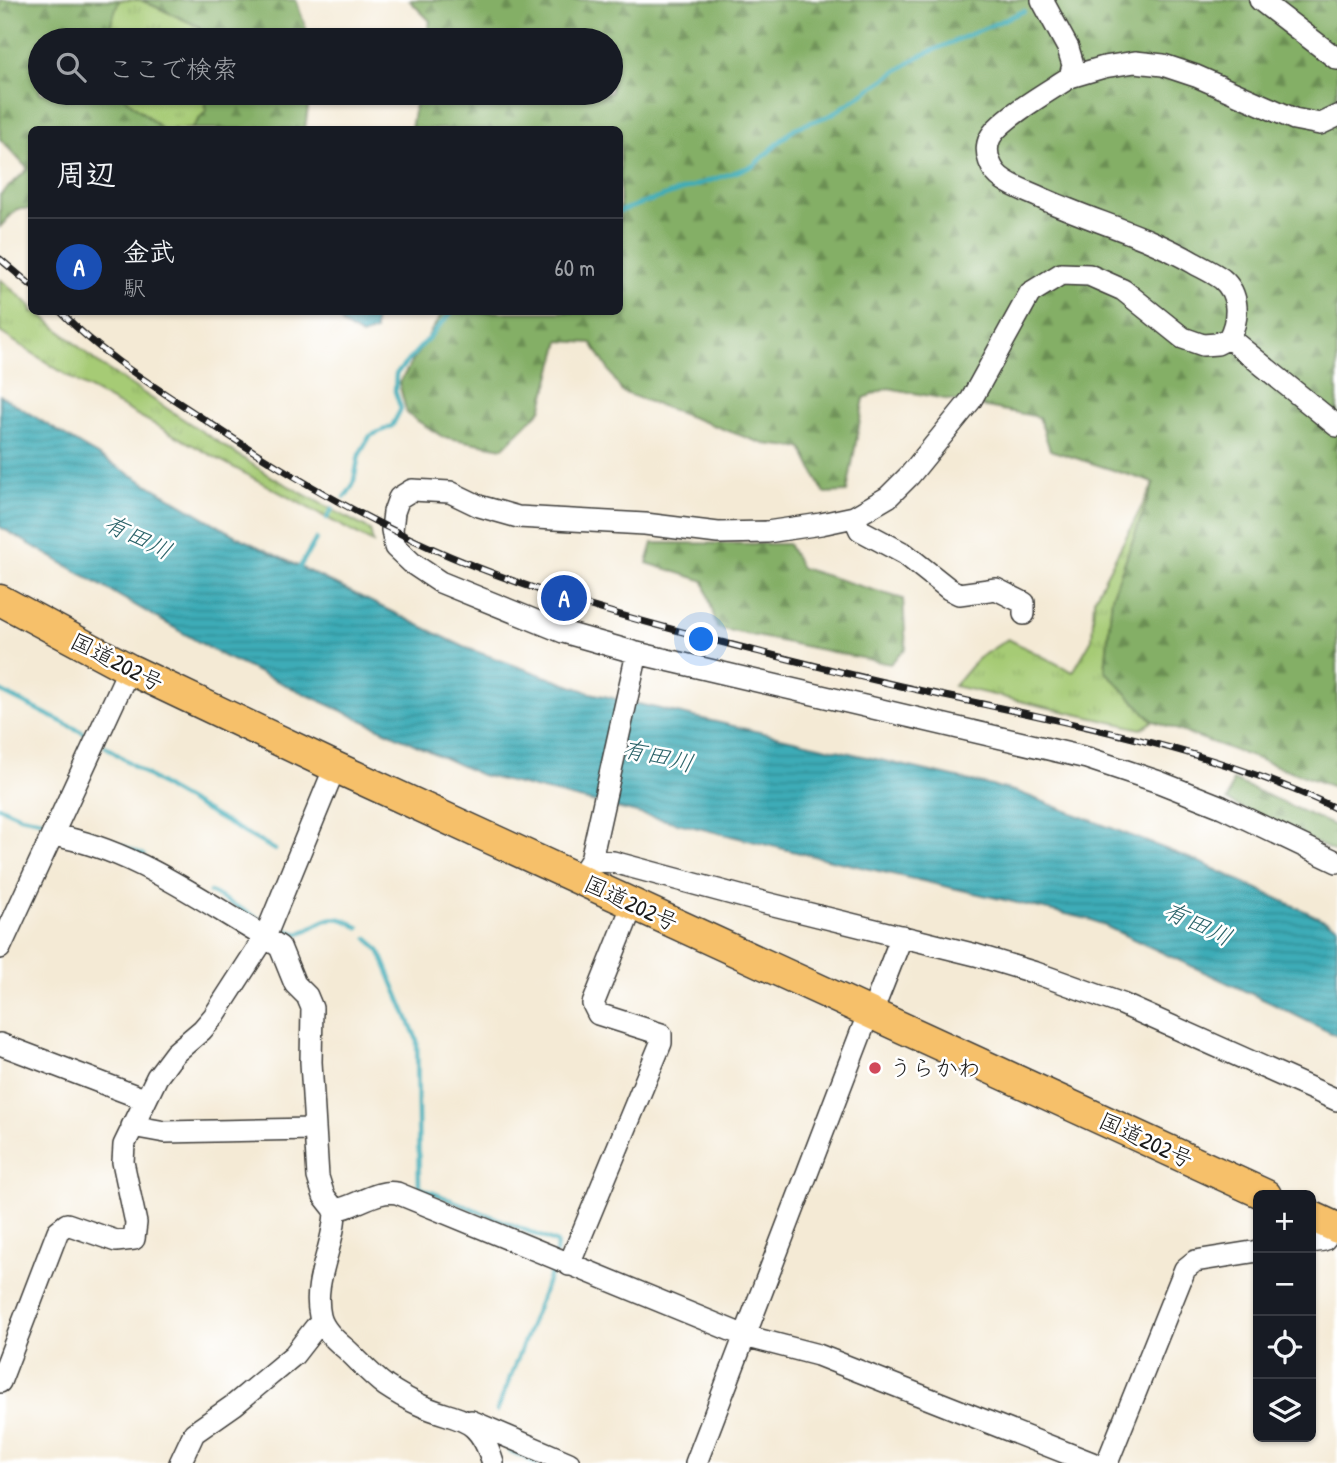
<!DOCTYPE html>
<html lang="ja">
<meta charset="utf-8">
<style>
body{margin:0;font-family:"Patrick Hand","Klee One",sans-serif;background:#242831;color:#f1f3f6}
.controls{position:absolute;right:21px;bottom:21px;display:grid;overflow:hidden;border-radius:10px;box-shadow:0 2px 5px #0004}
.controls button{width:63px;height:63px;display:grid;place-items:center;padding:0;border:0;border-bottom:2px solid #363941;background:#171b24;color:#f1f3f6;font:35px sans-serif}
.you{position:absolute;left:702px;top:640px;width:24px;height:24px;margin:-18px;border:5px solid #fff;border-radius:50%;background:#1a73e8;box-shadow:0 0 0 10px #1a73e833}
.badge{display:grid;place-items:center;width:46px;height:46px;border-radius:50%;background:#d1495b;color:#fff;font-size:23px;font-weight:700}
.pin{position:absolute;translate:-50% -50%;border:4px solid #fff;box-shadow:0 2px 7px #0006}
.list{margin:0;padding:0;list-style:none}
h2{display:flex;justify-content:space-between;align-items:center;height:91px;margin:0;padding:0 28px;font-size:30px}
h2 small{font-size:23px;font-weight:400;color:#9ea1a6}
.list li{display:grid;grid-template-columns:46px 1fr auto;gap:21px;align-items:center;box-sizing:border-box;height:98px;padding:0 28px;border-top:2px solid #363941}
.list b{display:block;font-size:26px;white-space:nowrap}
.list p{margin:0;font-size:23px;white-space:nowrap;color:#9ea1a6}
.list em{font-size:23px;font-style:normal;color:#9ea1a6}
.icon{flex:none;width:38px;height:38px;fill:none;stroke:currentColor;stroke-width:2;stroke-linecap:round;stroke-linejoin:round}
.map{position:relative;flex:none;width:1337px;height:1463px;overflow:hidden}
.search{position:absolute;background:#171b24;box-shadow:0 2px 5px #0004;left:28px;top:28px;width:595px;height:77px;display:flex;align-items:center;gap:18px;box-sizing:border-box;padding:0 24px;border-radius:38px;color:#9ea1a6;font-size:26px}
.panel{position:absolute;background:#171b24;box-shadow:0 2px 5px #0004;left:28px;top:126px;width:595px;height:189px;border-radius:10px}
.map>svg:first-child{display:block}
.grass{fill:url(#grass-tufts);stroke:#617448;stroke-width:2}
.forest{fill:url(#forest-firs);stroke:#506641;stroke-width:2}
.water{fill:url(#water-rules);stroke:#2c646a;stroke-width:2}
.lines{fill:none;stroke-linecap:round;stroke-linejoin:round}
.stream{stroke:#3cacb7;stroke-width:4.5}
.minor-casing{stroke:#3c3b38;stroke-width:24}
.highway-casing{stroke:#3c3b38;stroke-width:33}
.minor{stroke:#fff;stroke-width:21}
.highway{stroke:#f6c06b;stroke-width:30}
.rail-casing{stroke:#1c1c1c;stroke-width:7}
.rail{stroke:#fff;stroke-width:4.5;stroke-dasharray:13;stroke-linecap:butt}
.poi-dot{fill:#d1495b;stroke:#fff;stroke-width:2.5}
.labels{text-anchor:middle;stroke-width:5;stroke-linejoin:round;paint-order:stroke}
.street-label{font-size:23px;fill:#1c1c1c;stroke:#fff}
.poi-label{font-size:23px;fill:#1c1c1c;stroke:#fff;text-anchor:start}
.water-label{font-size:24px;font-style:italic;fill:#2c646a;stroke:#fff}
</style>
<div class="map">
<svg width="1337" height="1463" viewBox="0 0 1337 1463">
<defs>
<pattern id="grass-tufts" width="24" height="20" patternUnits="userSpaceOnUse" patternTransform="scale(1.75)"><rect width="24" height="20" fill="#a6cb75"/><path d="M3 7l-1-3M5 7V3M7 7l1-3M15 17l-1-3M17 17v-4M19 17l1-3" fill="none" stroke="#8eae65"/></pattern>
<pattern id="forest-firs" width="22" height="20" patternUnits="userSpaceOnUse" patternTransform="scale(1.75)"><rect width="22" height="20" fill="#84af66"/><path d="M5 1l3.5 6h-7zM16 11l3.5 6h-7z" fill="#6b8e53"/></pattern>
<pattern id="water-rules" width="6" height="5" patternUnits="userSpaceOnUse" patternTransform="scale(1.75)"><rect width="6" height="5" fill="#3cacb7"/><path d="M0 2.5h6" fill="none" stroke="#328b94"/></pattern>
</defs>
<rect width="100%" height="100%" fill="#fff"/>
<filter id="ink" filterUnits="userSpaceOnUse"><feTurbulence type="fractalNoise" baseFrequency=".0143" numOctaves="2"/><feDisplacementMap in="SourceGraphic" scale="14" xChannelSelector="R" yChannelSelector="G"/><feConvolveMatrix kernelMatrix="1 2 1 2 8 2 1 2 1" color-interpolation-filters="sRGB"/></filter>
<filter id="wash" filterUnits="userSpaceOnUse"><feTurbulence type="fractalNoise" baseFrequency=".00686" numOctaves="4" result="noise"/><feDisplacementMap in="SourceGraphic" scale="28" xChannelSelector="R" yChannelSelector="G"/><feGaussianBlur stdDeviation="1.57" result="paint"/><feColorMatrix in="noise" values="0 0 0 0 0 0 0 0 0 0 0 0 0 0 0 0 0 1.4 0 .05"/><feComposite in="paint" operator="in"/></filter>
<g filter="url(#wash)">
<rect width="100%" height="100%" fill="#f4ead5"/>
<path class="grass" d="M119 0H141L201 27V40H105Z
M119 93H205L206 111 191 129H162Z
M0 279 31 306 32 312H38L99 364 270 476 370 530 373 543 80 384 0 332Z
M1154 483 1112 597 1105 670 1153 721 1141 729 954 686 977 659 1008 639 1073 672 1092 639 1094 599Z"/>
<path class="forest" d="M0 0H119L105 40H40V93H119L162 129 32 130 31 209H17L0 227V195L28 169 0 139Z
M141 0H296L310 40H201L200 27Z
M409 0H1337V788L1153 721 1105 671 1112 597 1154 483 1050 450 1039 417 888 388 864 398 847 492 824 493 802 448 764 444 622 392 592 343 560 341 541 410 503 448 443 437 407 414 399 383 443 312H620V130L411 129 417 93H611V40H426L430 21Z
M205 93H310L305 129H191L206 111Z
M653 543 788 544 801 568 903 599 906 648 890 664 717 628 704 581 647 563Z
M1233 780 1337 827V853L1227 801Z"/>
<path class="water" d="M339 312H375V331L362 336 342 324Z
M0 395 80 445 238 537 464 647 591 693 1018 792 1199 862 1337 926V1036L1271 1003 1092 920 796 852 481 775 223 656 0 527Z"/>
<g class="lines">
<path class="stream" d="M620 211 753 166 795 128 831 115 918 57 1024 11
M345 497 353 485 359 455 370 436 392 426 401 409 395 391 396 374 452 312
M327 518 332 509
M297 572 316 539
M0 691 90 736
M105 746 169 790 275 850
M0 807 20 816 52 822
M64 825 82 829 144 855
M210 892 263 921
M274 927 299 934C325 921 333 909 359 928
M368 938 380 952 417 1040 419 1187 557 1243 556 1253
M497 1411 554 1265
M510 1451 536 1463"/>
</g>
</g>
<g filter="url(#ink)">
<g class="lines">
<defs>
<path id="minor" d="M1042 0 1068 48 1073 65 1070 77C1051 90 999 119 990 138 983 152 991 172 1004 180 1014 187 1026 191 1037 196 1090 221 1145 234 1194 263 1203 268 1214 273 1222 279 1240 294 1239 319 1229 338L1217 344 1203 345 1183 338 1123 290 1089 275 1061 274 1030 293 971 400 910 475 888 497 854 517 821 524 767 532 718 533 645 524 518 517 479 506 450 492 412 490 399 498 394 512 392 530 395 547 413 564 440 582 563 632 637 653 1087 758 1159 782 1222 807 1337 862
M1260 0 1337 59
M1070 77 1104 67 1135 62 1163 65 1196 76 1294 119 1320 124 1337 116
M1229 338 1337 426
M854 517 860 530 905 554 949 589 959 594 996 589 1024 603V614
M52 835C130 848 198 898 265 937L280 947 295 984 307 996 312 1008 311 1062 318 1177 324 1196 335 1210C335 1246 312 1280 320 1316 323 1329 336 1341 346 1349 359 1361 371 1375 386 1386 395 1392 407 1399 418 1404 458 1423 477 1411 493 1463
M591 860 613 862 766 903 976 955 1036 973 1122 1004 1337 1100
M584 871 591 860 637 653
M0 948 129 669
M0 1044 144 1099
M132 1126 165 1132 314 1129
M335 1210C356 1207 376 1189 397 1193L745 1336 818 1355 1092 1463
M1311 1242 1324 1240 1335 1227
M569 1265 661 1043V1034L598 1014 593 1004 633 904
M0 1382 58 1231 67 1224 116 1241 134 1239 136 1223 123 1162 124 1145 157 1077 175 1053 202 1030 214 1016 265 937 335 767
M471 1421 569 1463
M180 1463 194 1433 234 1405 294 1355 315 1328 322 1324
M696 1463 869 1012 876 1002 902 936
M1107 1463 1185 1269 1195 1261 1258 1251"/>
<path id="highway" d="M0 600 129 669 335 767 1266 1195
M1311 1216 1337 1228"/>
</defs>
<use href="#minor" class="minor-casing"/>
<use href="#highway" class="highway-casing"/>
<use href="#minor" class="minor"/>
<use href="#highway" class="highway"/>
<defs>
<path id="rail" d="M0 259 32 286
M61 312C103 356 154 386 205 420 276 467 350 512 429 547 520 588 617 615 713 640 787 659 862 678 936 694 1072 724 1211 748 1337 809"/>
</defs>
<use href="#rail" class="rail-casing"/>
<use href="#rail" class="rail"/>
</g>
</g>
<circle class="poi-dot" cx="875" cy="1068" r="7"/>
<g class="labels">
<g class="street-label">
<text transform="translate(117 662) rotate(27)" y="8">国道202号</text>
<text transform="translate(631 903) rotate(25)" y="8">国道202号</text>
<text transform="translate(1146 1140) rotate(25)" y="8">国道202号</text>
</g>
<g class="poi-label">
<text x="889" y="1076">うらかわ</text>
</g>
<g class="water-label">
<text transform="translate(138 537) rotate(26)" y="8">有田川</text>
<text transform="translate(658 756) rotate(13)" y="8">有田川</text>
<text transform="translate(1198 924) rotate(25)" y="8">有田川</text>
</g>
</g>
</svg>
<div class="controls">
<button>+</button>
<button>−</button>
<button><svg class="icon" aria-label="locate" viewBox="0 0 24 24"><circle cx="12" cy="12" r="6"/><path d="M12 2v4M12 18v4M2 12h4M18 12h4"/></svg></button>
<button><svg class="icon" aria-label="layers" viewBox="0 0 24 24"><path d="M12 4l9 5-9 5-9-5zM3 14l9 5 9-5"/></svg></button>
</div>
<div class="you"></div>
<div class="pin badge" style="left:564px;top:598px;background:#1a4fb4">A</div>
<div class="search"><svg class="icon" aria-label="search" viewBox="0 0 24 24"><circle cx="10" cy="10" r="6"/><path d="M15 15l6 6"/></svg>ここで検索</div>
<section class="panel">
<h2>周辺<small></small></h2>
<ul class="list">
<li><span class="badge" style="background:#1a4fb4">A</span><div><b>金武</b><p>駅</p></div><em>60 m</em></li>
</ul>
</section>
</div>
